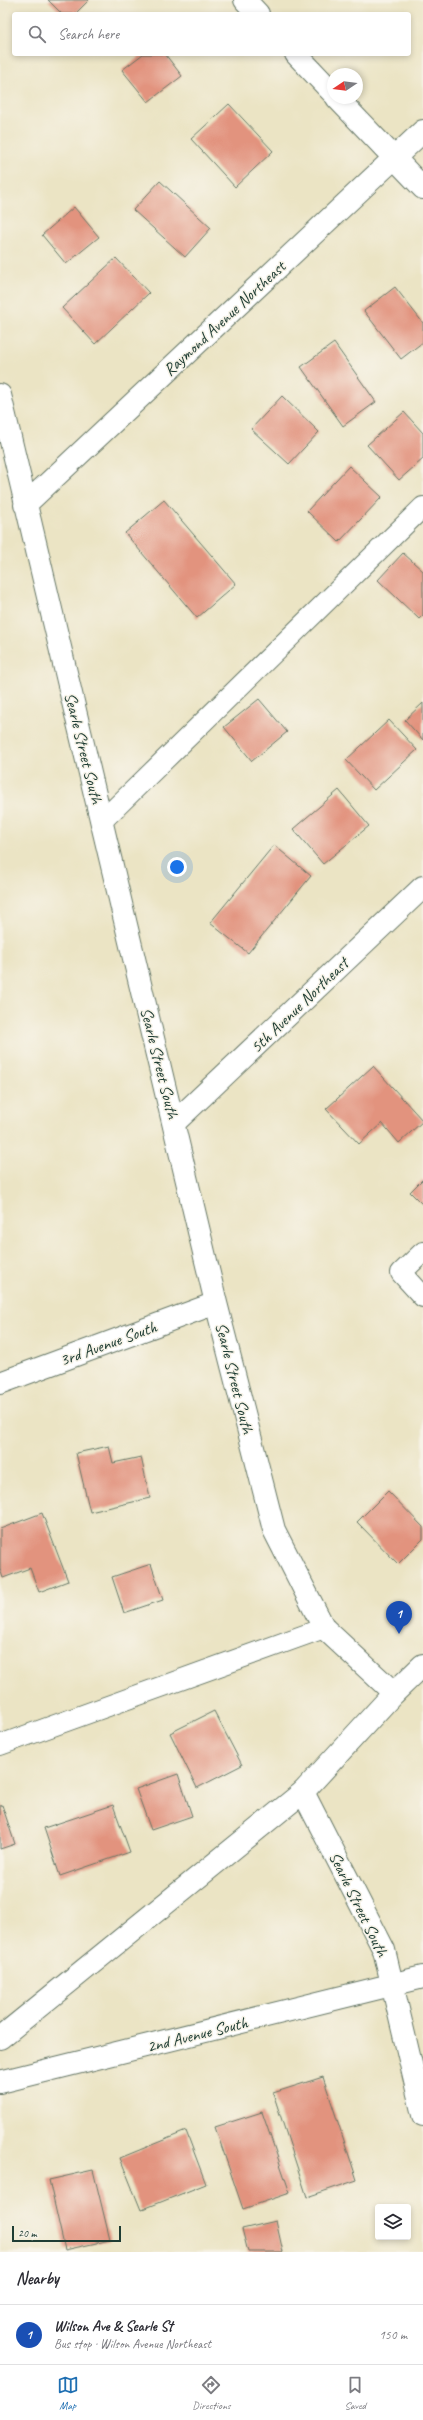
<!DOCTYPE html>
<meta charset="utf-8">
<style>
body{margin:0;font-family:Caveat,sans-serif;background:#f2f2f3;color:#2b2b33}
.controls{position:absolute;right:12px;bottom:12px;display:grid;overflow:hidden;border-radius:4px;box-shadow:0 2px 6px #0003}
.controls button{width:36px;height:36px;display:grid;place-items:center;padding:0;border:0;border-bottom:1px solid #e1e1e2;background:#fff;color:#2b2b33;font:20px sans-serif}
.compass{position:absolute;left:327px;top:68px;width:36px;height:36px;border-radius:50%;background:#fff;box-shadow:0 2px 6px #0003;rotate:257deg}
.scale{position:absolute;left:12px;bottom:10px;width:109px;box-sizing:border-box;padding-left:4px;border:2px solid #1f3d34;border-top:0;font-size:11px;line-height:14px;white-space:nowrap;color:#1f3d34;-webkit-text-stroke:3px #f7f3e8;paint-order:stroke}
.you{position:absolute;left:177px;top:867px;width:14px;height:14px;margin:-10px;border:3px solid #fff;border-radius:50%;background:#1a73e8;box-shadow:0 0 0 6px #1a73e833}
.badge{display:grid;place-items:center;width:26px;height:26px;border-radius:50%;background:#1f6fb2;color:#fff;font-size:13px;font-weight:700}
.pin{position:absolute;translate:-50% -33px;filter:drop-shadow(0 1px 2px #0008)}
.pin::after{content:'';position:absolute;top:21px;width:14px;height:12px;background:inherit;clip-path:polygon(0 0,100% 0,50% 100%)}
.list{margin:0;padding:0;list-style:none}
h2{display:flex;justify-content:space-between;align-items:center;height:52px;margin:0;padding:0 16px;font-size:17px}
h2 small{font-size:13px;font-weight:400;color:#7c7c81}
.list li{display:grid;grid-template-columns:26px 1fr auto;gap:12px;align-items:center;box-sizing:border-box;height:60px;padding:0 16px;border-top:1px solid #e1e1e2}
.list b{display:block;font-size:15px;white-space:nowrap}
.list p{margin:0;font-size:13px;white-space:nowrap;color:#7c7c81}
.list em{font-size:13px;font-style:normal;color:#7c7c81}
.icon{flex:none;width:22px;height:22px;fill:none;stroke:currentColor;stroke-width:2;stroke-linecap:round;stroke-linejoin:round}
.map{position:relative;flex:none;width:423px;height:2252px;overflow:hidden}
.search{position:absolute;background:#fff;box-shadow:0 2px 6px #0003;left:12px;right:12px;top:12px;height:44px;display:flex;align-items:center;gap:10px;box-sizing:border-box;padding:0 14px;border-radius:4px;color:#7c7c81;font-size:15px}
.sheet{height:112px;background:#fff}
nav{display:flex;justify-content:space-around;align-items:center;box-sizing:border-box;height:56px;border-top:1px solid #e1e1e2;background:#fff;font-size:11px;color:#7c7c81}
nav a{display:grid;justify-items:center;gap:2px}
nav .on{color:#1f6fb2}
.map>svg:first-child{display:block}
.building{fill:#e2937e}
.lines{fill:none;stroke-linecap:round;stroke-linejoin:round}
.lane-casing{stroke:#676;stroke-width:22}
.street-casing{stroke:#676;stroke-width:24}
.secondary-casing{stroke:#676;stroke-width:24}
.lane{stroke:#fff;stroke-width:20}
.street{stroke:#fff;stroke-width:22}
.secondary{stroke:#fff;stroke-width:22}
.labels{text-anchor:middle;stroke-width:3;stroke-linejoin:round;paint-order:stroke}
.street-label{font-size:17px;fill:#1f3d34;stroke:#f7f3e8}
</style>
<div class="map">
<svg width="423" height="2252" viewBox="0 0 423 2252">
<rect width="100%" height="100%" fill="#f7f3e8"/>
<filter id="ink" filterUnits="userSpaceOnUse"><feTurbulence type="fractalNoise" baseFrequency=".025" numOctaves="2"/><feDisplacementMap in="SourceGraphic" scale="8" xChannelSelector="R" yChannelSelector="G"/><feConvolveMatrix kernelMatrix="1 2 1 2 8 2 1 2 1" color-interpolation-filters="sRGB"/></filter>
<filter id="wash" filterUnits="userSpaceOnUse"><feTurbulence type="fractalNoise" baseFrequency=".012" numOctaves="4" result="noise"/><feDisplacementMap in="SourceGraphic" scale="16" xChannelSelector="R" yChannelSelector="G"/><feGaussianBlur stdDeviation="0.9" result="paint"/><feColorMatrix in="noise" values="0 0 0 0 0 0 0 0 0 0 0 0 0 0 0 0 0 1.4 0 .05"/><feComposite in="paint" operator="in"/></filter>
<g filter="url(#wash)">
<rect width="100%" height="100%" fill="#ebe4c4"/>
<g id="blocks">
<path class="building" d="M48 0H89L75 14H62Z
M143 54H165L182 76 148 102 122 70Z
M229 104 273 151 235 187 191 139Z
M160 181 211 228 185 257 133 210Z
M74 207 99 237 66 264 42 235Z
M116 258 149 293 95 344 62 308Z
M395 287 423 323V342L401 359 364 311Z
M334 343 376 402 343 426 301 367Z
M282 396 319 432 289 464 251 429Z
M404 412 423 433V459L399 480 367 445Z
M349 466 382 497 339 542 307 511Z
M164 500 236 584 197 618 125 533Z
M403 553 423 571V615L419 619 378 580Z
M259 699 287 732 252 761 224 727Z
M423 703V740L405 720Z
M389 720 417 750 374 790 346 760Z
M339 790 369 826 323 864 293 829Z
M274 845 311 876 248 953 210 923Z
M373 1066 423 1121 399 1143 382 1123 359 1144 326 1109Z
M423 1179V1205L410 1192Z
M109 1446 113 1463 141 1457 150 1498 90 1512 76 1453Z
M388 1491 423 1527V1539L398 1564 357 1522Z
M42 1513 68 1581 39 1592 30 1568 3 1578 0 1569V1529Z
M151 1564 163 1600 124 1613 112 1577Z
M214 1711 242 1765 197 1788 170 1733Z
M178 1774 192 1816 151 1830 136 1789Z
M2 1805 15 1844 0 1849V1806Z
M113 1805 130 1852 60 1876 44 1828Z
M323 2077 357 2180 307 2197 273 2093Z
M262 2112 290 2193 243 2209 215 2127Z
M186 2131 206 2184 141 2210 120 2158Z
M93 2170 110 2240 65 2250 49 2180Z
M276 2221 283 2252H248L242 2229Z"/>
</g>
</g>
<g filter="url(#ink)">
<use href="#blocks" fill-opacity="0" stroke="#676" stroke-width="1"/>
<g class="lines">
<defs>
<path id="lane" d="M101 822 423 507
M423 1252 401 1273 423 1297
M0 1745 324 1628"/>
<path id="street" d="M245 0 258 14
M296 54 333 93
M337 98 423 188
M0 395 216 1303 274 1530 324 1628 394 1693
M25 505 423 131
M174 1123 423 887
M0 1383 216 1303
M0 2038 303 1792 384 1950 423 2115
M0 2082 423 1977"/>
<path id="secondary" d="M303 1792 394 1693 423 1665"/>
</defs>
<use href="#lane" class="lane-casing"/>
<use href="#street" class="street-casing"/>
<use href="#secondary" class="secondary-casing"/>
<use href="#lane" class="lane"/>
<use href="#street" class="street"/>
<use href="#secondary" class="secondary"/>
</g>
</g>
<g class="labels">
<g class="street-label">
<text transform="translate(224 318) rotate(-43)" y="6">Raymond Avenue Northeast</text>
<text transform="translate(84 748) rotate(76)" y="6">Searle Street South</text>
<text transform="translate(299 1005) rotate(-44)" y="6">5th Avenue Northeast</text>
<text transform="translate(160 1063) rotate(76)" y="6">Searle Street South</text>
<text transform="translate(108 1343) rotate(-20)" y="6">3rd Avenue South</text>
<text transform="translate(235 1378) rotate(76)" y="6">Searle Street South</text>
<text transform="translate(359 1904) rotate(64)" y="6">Searle Street South</text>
<text transform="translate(197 2034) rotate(-14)" y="6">2nd Avenue South</text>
</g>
</g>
</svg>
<div class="controls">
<button><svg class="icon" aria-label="layers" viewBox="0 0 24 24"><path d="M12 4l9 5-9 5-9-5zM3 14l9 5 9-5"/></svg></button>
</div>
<svg class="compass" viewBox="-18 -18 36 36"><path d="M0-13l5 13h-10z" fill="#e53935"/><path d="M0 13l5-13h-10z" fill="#7c7c81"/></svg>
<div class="scale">20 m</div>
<div class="you"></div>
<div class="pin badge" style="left:399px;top:1634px;background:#1a4fb4">1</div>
<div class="search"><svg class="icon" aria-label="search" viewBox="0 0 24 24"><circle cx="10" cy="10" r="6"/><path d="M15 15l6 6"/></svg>Search here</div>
</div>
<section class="sheet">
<h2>Nearby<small></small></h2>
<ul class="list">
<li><span class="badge" style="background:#1a4fb4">1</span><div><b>Wilson Ave &amp; Searle St</b><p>Bus stop · Wilson Avenue Northeast</p></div><em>150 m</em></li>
</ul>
</section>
<nav>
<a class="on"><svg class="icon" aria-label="map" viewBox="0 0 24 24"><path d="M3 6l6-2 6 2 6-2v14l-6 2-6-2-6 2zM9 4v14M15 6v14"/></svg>Map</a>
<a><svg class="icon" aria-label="directions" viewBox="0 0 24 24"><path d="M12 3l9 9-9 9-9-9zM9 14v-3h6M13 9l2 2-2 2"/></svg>Directions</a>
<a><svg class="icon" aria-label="saved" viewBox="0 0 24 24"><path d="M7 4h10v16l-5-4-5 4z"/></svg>Saved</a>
</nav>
